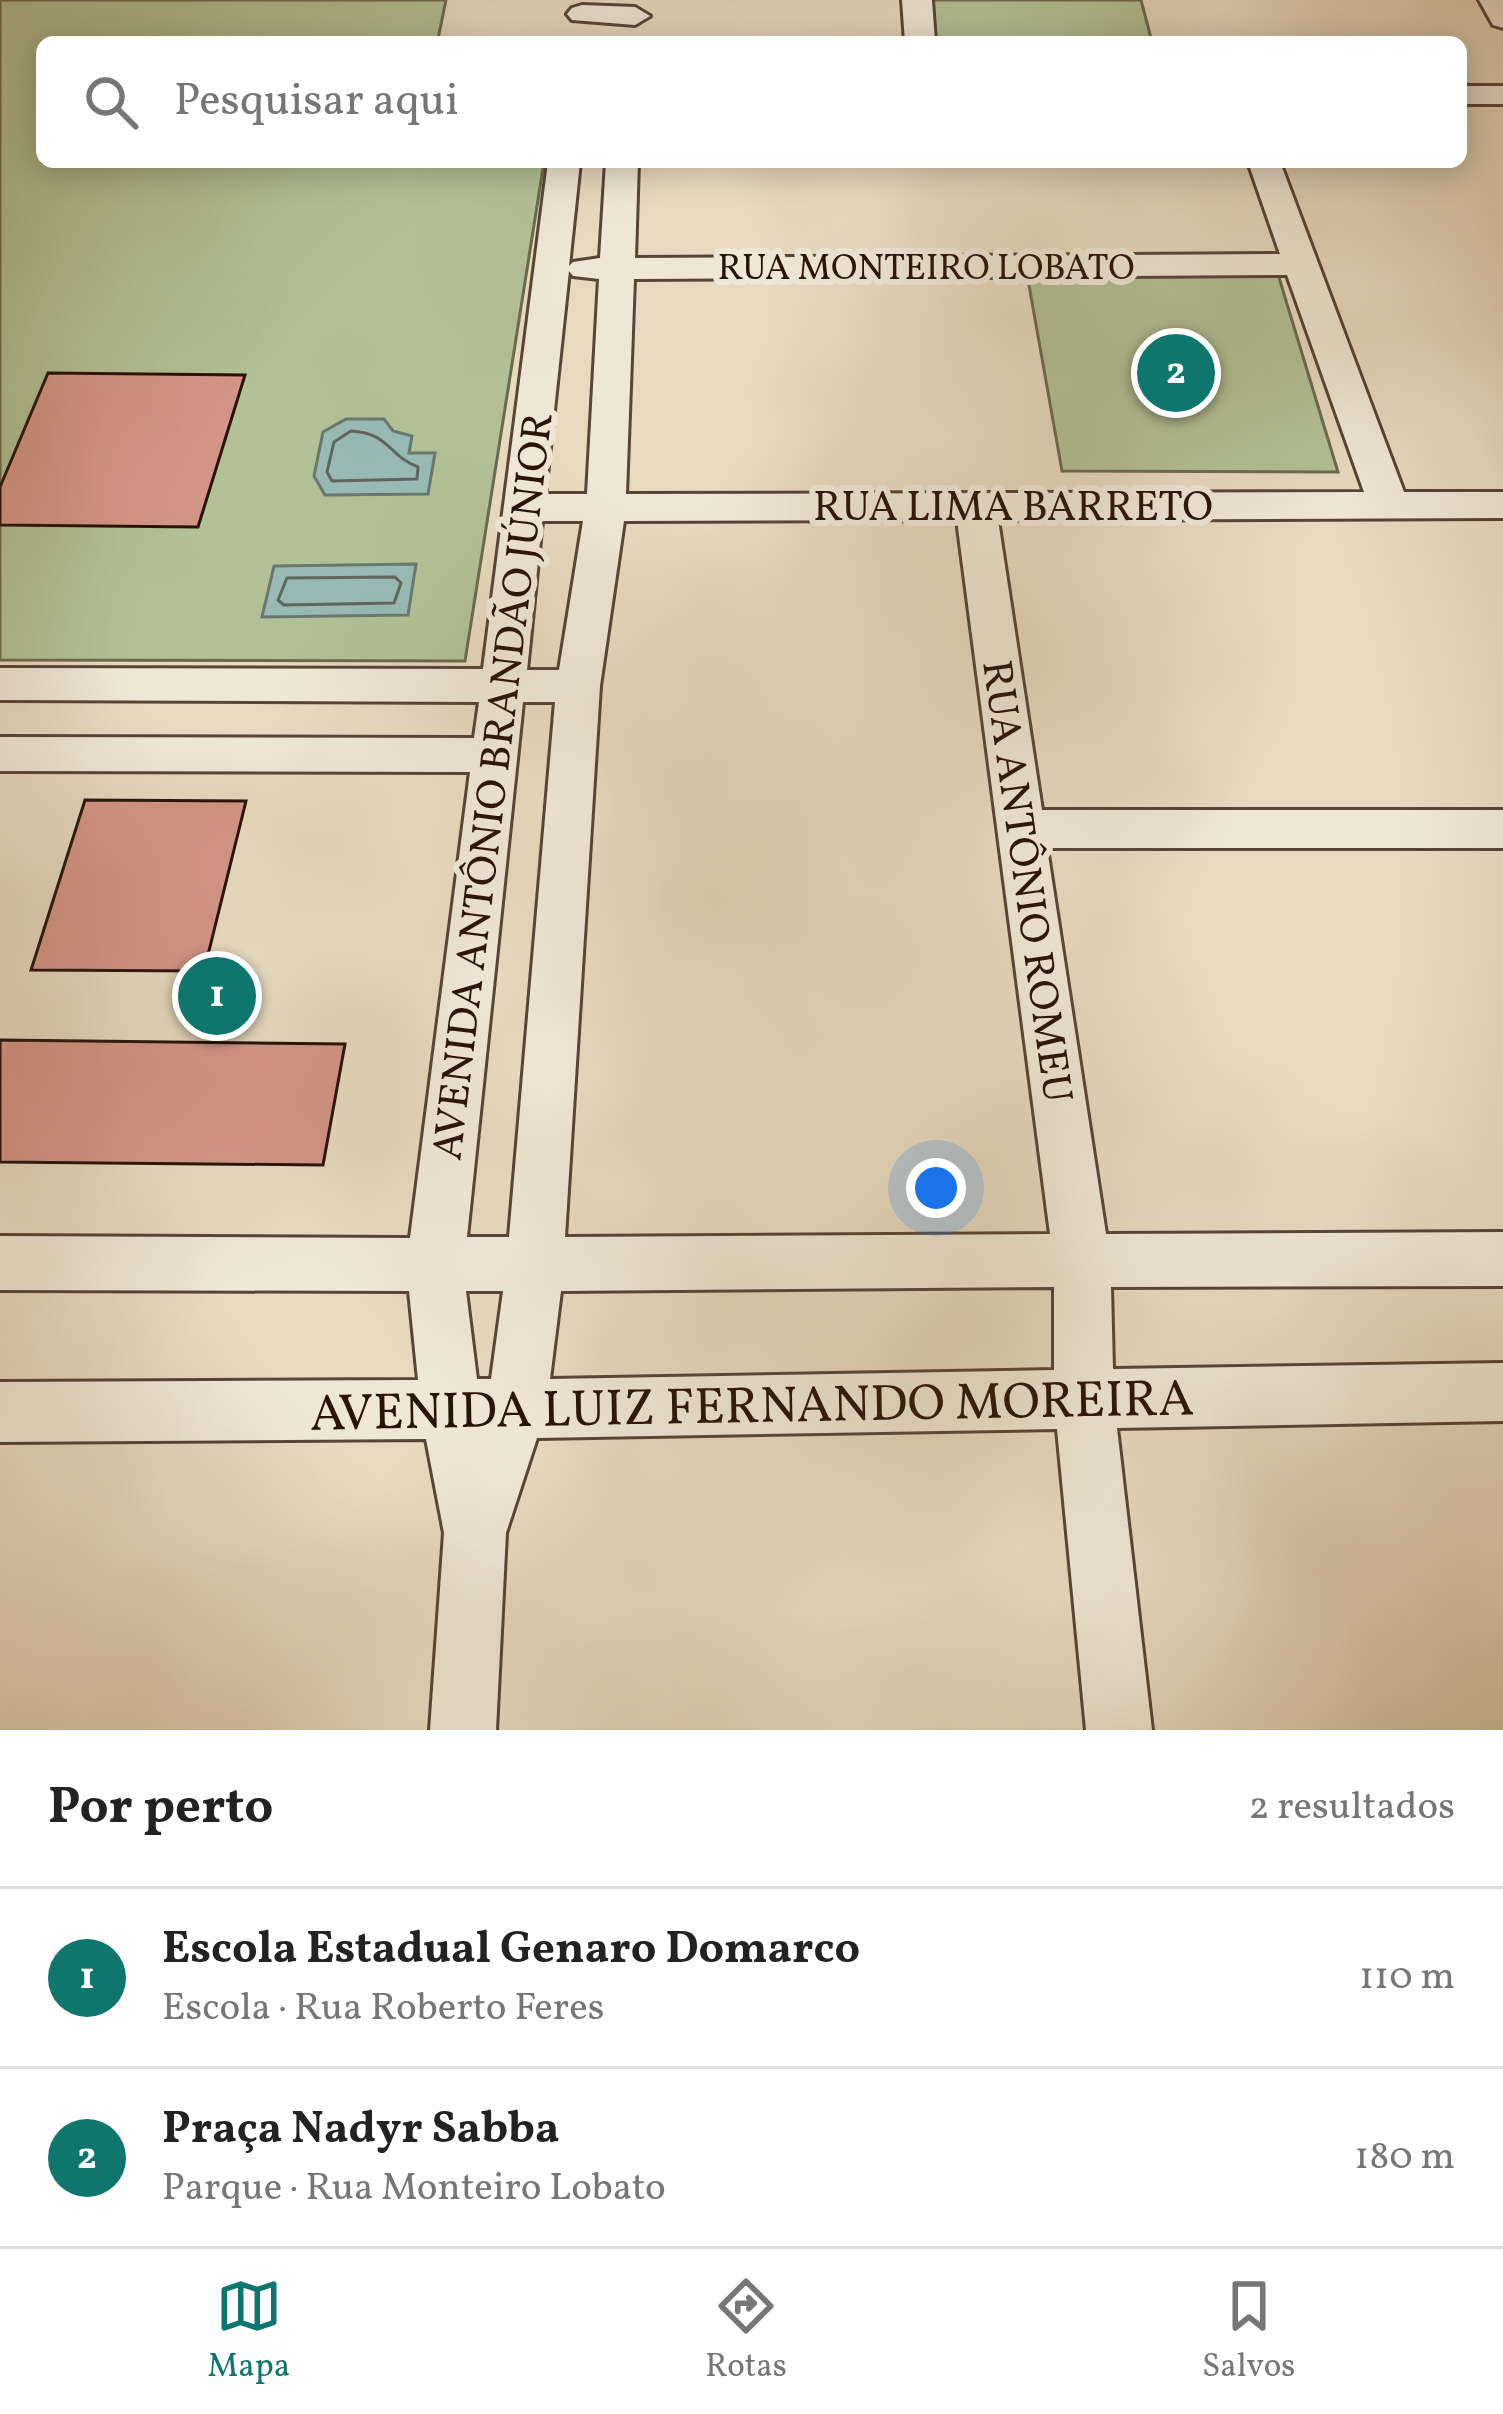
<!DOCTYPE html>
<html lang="pt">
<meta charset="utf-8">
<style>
body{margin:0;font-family:Vollkorn,serif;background:#f6f6f6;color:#222}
.you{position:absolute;left:936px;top:1188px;width:42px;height:42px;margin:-30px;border:9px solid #fff;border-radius:50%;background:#1a73e8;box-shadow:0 0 0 18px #1a73e833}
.badge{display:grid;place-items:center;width:78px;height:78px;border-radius:50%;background:#0f766e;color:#fff;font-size:39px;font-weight:700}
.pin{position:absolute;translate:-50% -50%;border:6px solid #fff;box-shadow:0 3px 12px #0006}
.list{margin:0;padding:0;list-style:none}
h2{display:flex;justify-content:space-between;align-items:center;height:156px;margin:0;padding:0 48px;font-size:51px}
h2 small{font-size:39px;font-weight:400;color:#767676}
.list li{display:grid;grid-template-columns:78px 1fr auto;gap:36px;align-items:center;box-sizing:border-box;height:180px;padding:0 48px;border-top:3px solid #e0e0e0}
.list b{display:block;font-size:45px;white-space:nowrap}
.list p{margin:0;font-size:39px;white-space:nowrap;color:#767676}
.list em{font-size:39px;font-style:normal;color:#767676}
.icon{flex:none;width:66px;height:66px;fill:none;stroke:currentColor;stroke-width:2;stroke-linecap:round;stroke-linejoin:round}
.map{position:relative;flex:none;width:1503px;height:1730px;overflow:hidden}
.search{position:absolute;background:#fff;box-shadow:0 6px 30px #0003;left:36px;right:36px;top:36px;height:132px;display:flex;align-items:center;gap:30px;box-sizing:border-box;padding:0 42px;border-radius:18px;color:#767676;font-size:45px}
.sheet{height:516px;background:#fff}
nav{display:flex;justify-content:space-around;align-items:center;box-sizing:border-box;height:168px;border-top:3px solid #e0e0e0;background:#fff;font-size:33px;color:#767676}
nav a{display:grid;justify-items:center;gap:6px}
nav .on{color:#0f766e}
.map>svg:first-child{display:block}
.green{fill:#b2c095;stroke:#6c6a4e;stroke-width:3}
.water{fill:#97bab4;stroke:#6a776f;stroke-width:3}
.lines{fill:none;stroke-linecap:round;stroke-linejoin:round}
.shore{stroke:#5f665e;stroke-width:3}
.building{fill:#d39586;stroke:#271308;stroke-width:3}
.minor-casing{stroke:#574536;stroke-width:6}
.minor{fill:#efe7d5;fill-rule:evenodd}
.labels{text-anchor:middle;stroke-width:12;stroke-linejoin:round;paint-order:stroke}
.far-street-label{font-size:36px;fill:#271308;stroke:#efe7d5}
.street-label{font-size:42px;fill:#271308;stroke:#efe7d5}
.near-street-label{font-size:51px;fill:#271308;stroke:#efe7d5}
</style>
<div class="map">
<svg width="1503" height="1730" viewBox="0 0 1503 1730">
<rect width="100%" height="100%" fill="#e7dabf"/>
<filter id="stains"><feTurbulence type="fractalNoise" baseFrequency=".00167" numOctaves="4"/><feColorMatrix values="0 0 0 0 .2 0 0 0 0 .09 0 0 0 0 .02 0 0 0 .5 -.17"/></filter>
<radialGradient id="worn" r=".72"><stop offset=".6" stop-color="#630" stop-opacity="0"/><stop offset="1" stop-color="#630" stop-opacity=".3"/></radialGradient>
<path class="green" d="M0 0H446L438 39H563L42 42V162H544L465 661 0 660Z
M930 0H1141L1152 42H935Z
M1277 271 1338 472 1062 471 1027 274Z"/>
<path class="water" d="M346 419H384L393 431 412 436 409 453H435L428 494 325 495 314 476 323 432Z
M416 564 408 615 262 617 274 566Z"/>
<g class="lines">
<path class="shore" d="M351 431C390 433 388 456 418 467L417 479 332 481 327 472 334 442Z
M395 577 401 583 394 603 284 605 278 600 287 578Z"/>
</g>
<path class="building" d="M48 373 245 375 198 527 0 525V487Z
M85 800 246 801 204 971 31 970Z
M0 1040 345 1044 323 1165 0 1162Z"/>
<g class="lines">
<defs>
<path id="minor" d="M902 0H932L935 42H905Z
M1479 0H1503V28L1493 25Z
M582 5 635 7 650 16 635 25 572 20 567 14 572 8Z
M1461 86H1503V104H1461Z
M548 162H580L569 266 573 262 600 258 606 162H638L635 258 1280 254 1248 162H1280L1404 492H1503V518L998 520 1042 810H1503V848H1047L1106 1234 1503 1232V1286L1111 1287 1113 1369 1503 1363V1421L1117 1428 1152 1730H1086L1057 1429 537 1438 506 1533 496 1730H430L444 1533 426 1439 0 1442V1382L418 1380 409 1291 0 1290V1236L410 1238 470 772 0 771V737L474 738 479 702 0 700V668L483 669ZM569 271 573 276 599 279 587 494H545ZM1287 275 1364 492 626 494 634 279ZM957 520 1050 1234 565 1237 600 686 624 521ZM542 521H583L559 670H527ZM523 702H555L509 1237H467ZM1054 1287V1370L550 1379 561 1291ZM466 1291H503L491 1379H477Z"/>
</defs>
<use href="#minor" class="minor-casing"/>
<use href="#minor" class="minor"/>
</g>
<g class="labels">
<g class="far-street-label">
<text x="926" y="279">RUA MONTEIRO LOBATO</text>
</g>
<g class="street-label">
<text x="1013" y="520">RUA LIMA BARRETO</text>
<text transform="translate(491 786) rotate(-83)" y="15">AVENIDA ANTÔNIO BRANDÃO JÚNIOR</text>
<text transform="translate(1029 881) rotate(82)" y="15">RUA ANTÔNIO ROMEU</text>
</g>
<g class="near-street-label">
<text transform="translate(752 1404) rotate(-1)" y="18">AVENIDA LUIZ FERNANDO MOREIRA</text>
</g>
</g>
<rect width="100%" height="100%" filter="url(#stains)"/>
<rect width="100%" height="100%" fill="url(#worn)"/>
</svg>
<div class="you"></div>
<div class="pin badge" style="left:217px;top:996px">1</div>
<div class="pin badge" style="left:1176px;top:373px">2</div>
<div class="search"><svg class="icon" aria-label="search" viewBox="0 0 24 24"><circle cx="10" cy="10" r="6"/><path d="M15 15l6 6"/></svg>Pesquisar aqui</div>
</div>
<section class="sheet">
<h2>Por perto<small>2 resultados</small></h2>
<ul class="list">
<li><span class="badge">1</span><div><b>Escola Estadual Genaro Domarco</b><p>Escola · Rua Roberto Feres</p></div><em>110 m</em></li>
<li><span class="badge">2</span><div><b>Praça Nadyr Sabba</b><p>Parque · Rua Monteiro Lobato</p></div><em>180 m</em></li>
</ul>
</section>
<nav>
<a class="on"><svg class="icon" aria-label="map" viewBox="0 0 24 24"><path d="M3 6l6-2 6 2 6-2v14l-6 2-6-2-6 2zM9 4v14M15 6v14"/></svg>Mapa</a>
<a><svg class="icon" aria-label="directions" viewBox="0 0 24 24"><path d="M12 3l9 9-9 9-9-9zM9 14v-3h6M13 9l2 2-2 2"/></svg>Rotas</a>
<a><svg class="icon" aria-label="saved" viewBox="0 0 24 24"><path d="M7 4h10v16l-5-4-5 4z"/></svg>Salvos</a>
</nav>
